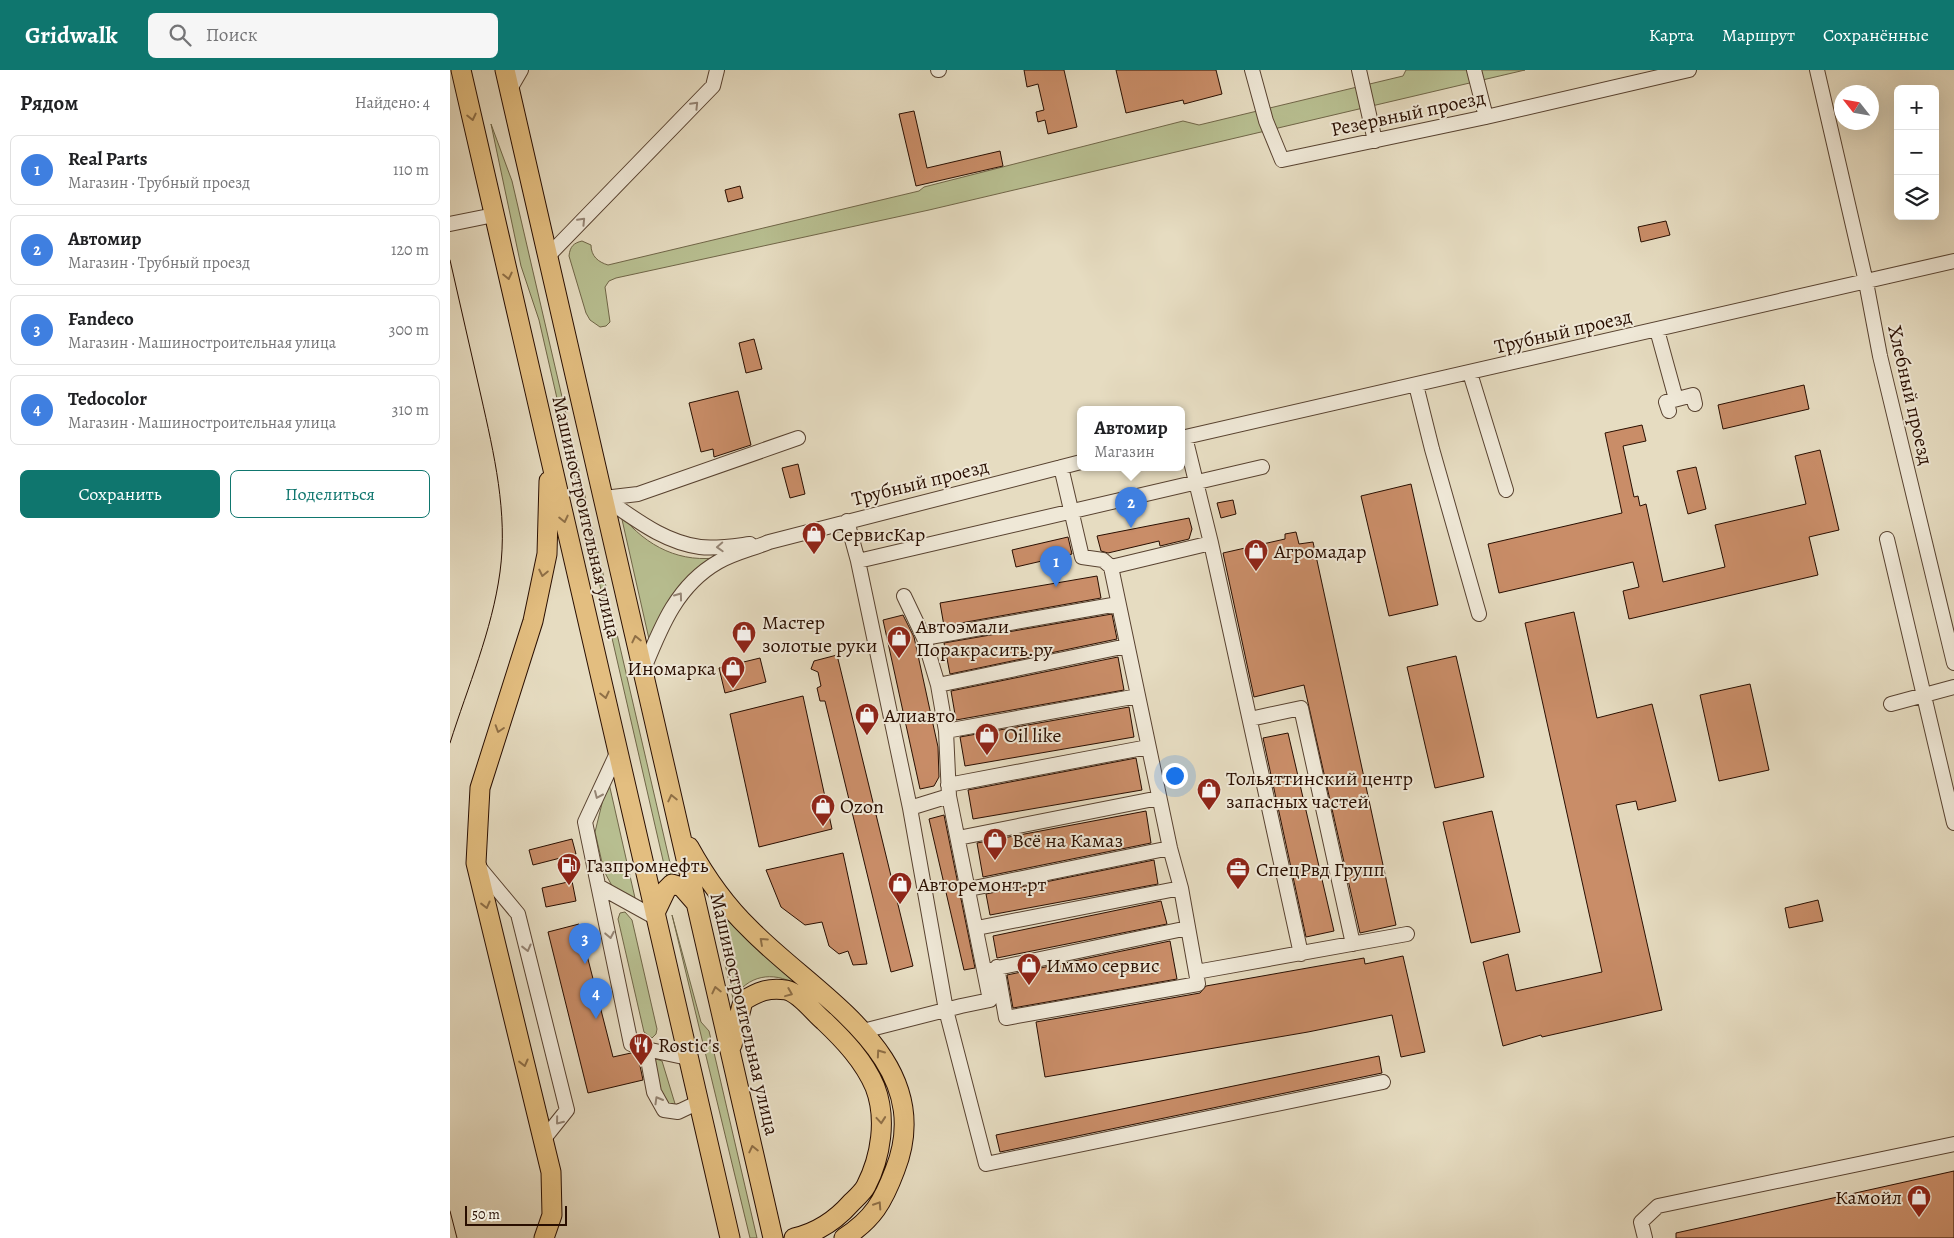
<!DOCTYPE html>
<html lang="ru">
<meta charset="utf-8">
<style>
body{margin:0;font-family:Alegreya,serif;background:#f6f6f6;color:#202124}
.controls{position:absolute;right:15px;top:15px;display:grid;overflow:hidden;border-radius:8px;box-shadow:0 5px 20px #0002}
.controls button{width:45px;height:45px;display:grid;place-items:center;padding:0;border:0;border-bottom:1px solid #e0e0e0;background:#fff;color:#202124;font:25px sans-serif}
.compass{position:absolute;left:1384px;top:15px;width:45px;height:45px;border-radius:50%;background:#fff;box-shadow:0 5px 20px #0002;rotate:301deg}
.scale{position:absolute;left:15px;bottom:12px;width:102px;box-sizing:border-box;padding-left:5px;border:2px solid #290e00;border-top:0;font-size:14px;line-height:18px;white-space:nowrap;color:#290e00;-webkit-text-stroke:4px #efe8d7;paint-order:stroke}
.you{position:absolute;left:724px;top:705px;width:18px;height:18px;margin:-12px;border:4px solid #fff;border-radius:50%;background:#1a73e8;box-shadow:0 0 0 8px #1a73e833}
.badge{display:grid;place-items:center;width:32px;height:32px;border-radius:50%;background:#0f766e;color:#fff;font-size:16px;font-weight:700}
.pin{position:absolute;translate:-50% -41px;filter:drop-shadow(0 1px 2px #0008)}
.pin::after{content:'';position:absolute;top:26px;width:18px;height:15px;background:inherit;clip-path:polygon(0 0,100% 0,50% 100%)}
.popup{position:absolute;left:627px;top:336px;width:108px;height:65px;box-sizing:border-box;display:grid;place-content:center;border-radius:8px;background:#fff;filter:drop-shadow(0 1px 4px #0005);font-size:16px;white-space:nowrap;color:#757577}
.popup b{font-size:19px;color:#202124}
.popup::after{content:'';position:absolute;left:50%;top:100%;margin-left:-10px;border:10px solid transparent;border-top-color:#fff}
.list{margin:0;padding:0;list-style:none}
h2{display:flex;justify-content:space-between;align-items:center;height:65px;margin:0;padding:0 20px;font-size:21px}
h2 small{font-size:16px;font-weight:400;color:#757577}
.list li{display:grid;grid-template-columns:32px 1fr auto;gap:15px;align-items:center;box-sizing:border-box;height:70px;margin:0 10px 10px;padding:0 10px;border:1px solid #e0e0e0;border-radius:8px}
.list b{display:block;font-size:19px;white-space:nowrap}
.list p{margin:0;font-size:16px;white-space:nowrap;color:#757577}
.list em{font-size:16px;font-style:normal;color:#757577}
.actions{display:flex;gap:10px;padding:15px 20px}
.actions a{flex:1;padding:11px 0;border:1px solid #0f766e;border-radius:8px;text-align:center;font-size:18px;color:#0f766e}
.actions .main{background:#0f766e;color:#fff}
.icon{flex:none;width:28px;height:28px;fill:none;stroke:currentColor;stroke-width:2;stroke-linecap:round;stroke-linejoin:round}
.map{position:relative;flex:none;width:1504px;height:1168px;overflow:hidden}
header{display:flex;align-items:center;gap:30px;box-sizing:border-box;height:70px;padding:0 25px;background:#0f766e;color:#fff}
header strong{font-size:24px}
nav{display:flex;gap:28px;margin-inline-start:auto;font-size:18px}
.search{width:350px;height:45px;background:#f6f6f6;display:flex;align-items:center;gap:12px;box-sizing:border-box;padding:0 18px;border-radius:8px;color:#757577;font-size:19px}
main{display:flex}
aside{flex:1;background:#fff}
.map>svg:first-child{display:block}
.green{fill:#b8bf91;stroke:#706648}
.building{fill:#c98d68;stroke:#290e00}
.lines{fill:none;stroke-linecap:round;stroke-linejoin:round}
.minor-casing{stroke:#584230;stroke-width:16}
.major-casing{stroke:#290e00;stroke-width:21}
.minor{stroke:#efe8d7;stroke-width:14}
.major{stroke:#e3be80;stroke-width:19}
.tram{stroke:#290e00;stroke-width:1}
.oneway{stroke:#968676}
.oneway2{stroke:#8f6f46}
.labels{text-anchor:middle;stroke-width:4;stroke-linejoin:round;paint-order:stroke}
.street-label{font-size:20px;fill:#290e00;stroke:#efe8d7}
.poi-label{font-size:20px;fill:#290e00;stroke:#efe8d7;text-anchor:start}
</style>
<header>
<strong>Gridwalk</strong>
<div class="search"><svg class="icon" aria-label="search" viewBox="0 0 24 24"><circle cx="10" cy="10" r="6"/><path d="M15 15l6 6"/></svg>Поиск</div>
<nav><a>Карта</a><a>Маршрут</a><a>Сохранённые</a></nav>
</header>
<main>
<aside>
<h2>Рядом<small>Найдено: 4</small></h2>
<ul class="list">
<li><span class="badge" style="background:#3f7fe0">1</span><div><b>Real Parts</b><p>Магазин · Трубный проезд</p></div><em>110 m</em></li>
<li><span class="badge" style="background:#3f7fe0">2</span><div><b>Автомир</b><p>Магазин · Трубный проезд</p></div><em>120 m</em></li>
<li><span class="badge" style="background:#3f7fe0">3</span><div><b>Fandeco</b><p>Магазин · Машиностроительная улица</p></div><em>300 m</em></li>
<li><span class="badge" style="background:#3f7fe0">4</span><div><b>Tedocolor</b><p>Магазин · Машиностроительная улица</p></div><em>310 m</em></li>
</ul>
<div class="actions"><a class="main">Сохранить</a><a>Поделиться</a></div>
</aside>
<div class="map">
<svg width="1504" height="1168" viewBox="0 0 1504 1168">
<rect width="100%" height="100%" fill="#e6dcc1"/>
<filter id="stains"><feTurbulence type="fractalNoise" baseFrequency=".004" numOctaves="4"/><feColorMatrix values="0 0 0 0 .2 0 0 0 0 .09 0 0 0 0 .02 0 0 0 .5 -.17"/></filter>
<radialGradient id="worn" r=".72"><stop offset=".6" stop-color="#630" stop-opacity="0"/><stop offset="1" stop-color="#630" stop-opacity=".3"/></radialGradient>
<path class="green" d="M956 0H1075L479 140 166 208 159 211 155 217 160 252 156 256 150 257 140 250 136 243 119 186C120 176 124 173 132 171L141 175C141 186 148 192 158 195L469 121 474 117 733 51 749 55 953 6Z
M41 54 62 111 224 810 218 812 89 250 71 196Z
M171 445C197 477 231 494 272 487 230 516 221 521 199 569Z
M158 709 185 828 170 823 161 814 154 801 145 762Z
M262 837 347 912 346 914C322 901 298 905 283 929Z
M175 842 182 850 207 959 206 964 202 968 194 962 168 849 170 843Z
M222 845 251 952 259 961 307 1168H300Z
M203 988 212 991 226 1037C207 1032 205 1004 203 988Z"/>
<path class="building" d="M574 0H614L627 57 598 64 595 50 588 52 586 42 594 40 588 14 577 17Z
M666 0H766L772 24 734 34 733 30 676 43Z
M464 41 477 98 550 81 553 96 466 116 449 44Z
M290 116 293 128 278 132 275 120Z
M1216 151 1220 165 1191 172 1188 157Z
M304 269 312 299 296 303 289 273Z
M1354 315 1359 339 1273 359 1268 335Z
M288 321 301 375 264 387 263 379 251 382 239 333Z
M1192 355 1196 371 1173 376 1184 427 1188 426 1190 436 1196 434 1213 512 1275 497 1265 455 1356 434 1345 386 1370 380 1389 460 1359 467 1368 505 1179 549 1173 521 1189 517 1183 492 1049 523 1038 474 1172 443 1155 363Z
M348 394 355 424 340 428 332 398Z
M1246 397 1256 439 1238 444 1227 401Z
M961 414 988 535 939 546 911 426Z
M783 430 786 444 771 448 767 433Z
M739 448 742 459 739 469 710 476 709 471 658 483 651 481 647 466Z
M846 462 849 474 863 472 946 855 910 863 854 615 804 627 773 483 835 469V464Z
M618 467 622 484 566 497 562 480Z
M647 506 651 528 494 556 490 533Z
M1124 542 1147 648 1202 634 1226 731 1188 740 1186 731 1166 735 1212 940 1092 967 1091 965 1053 976 1033 892 1058 884 1066 921 1152 902 1075 553Z
M662 544 667 569 500 604 494 573Z
M453 545 464 567 488 677 489 707 484 716 470 719 433 550Z
M387 585 463 896 441 902 375 631H370L367 618 371 616 368 602 361 599 364 591Z
M1006 586 1034 707 985 718 957 597Z
M668 587 674 620 506 650 501 621Z
M310 588 316 612 275 623 269 598Z
M1300 614 1319 700 1269 711 1250 625Z
M353 626 382 759 309 777 280 644Z
M679 637 684 667 515 696 510 667Z
M838 663 884 861 856 867 813 668Z
M686 688 692 720 523 749 518 720Z
M696 741 701 773 533 807 527 773Z
M1042 741 1070 862 1021 873 993 752Z
M494 745 525 898 514 900 479 749Z
M122 769 126 784 83 795 79 780Z
M393 783 417 894 403 895 398 881 389 884 379 876 372 852 355 855 331 837 316 800Z
M704 790 708 814 540 845 536 824Z
M122 811 126 831 96 837 92 818Z
M1368 830 1373 851 1339 858 1335 838Z
M711 831 717 854 547 888 543 866Z
M129 854 163 987 181 983 188 986 193 1010 138 1023 98 862Z
M720 871 727 909 563 938 557 905Z
M953 886 975 982 951 987 942 945 858 962 595 1007 586 952 750 923 756 916 914 888 915 894Z
M929 986 932 1003 550 1082 546 1065Z
M1504 1101V1168H1226V1163Z"/>
<g class="lines">
<defs>
<path id="minor" d="M488 0H489
M802 0 816 51 832 90 1036 47 1239 0
M909 0 925 71
M1024 0 1036 47
M1367 0 1416 212 1430 286 1504 593
M60 19 71 0
M0 154 44 145
M98 186 263 16 267 0
M1207 260 1226 329
M1020 303 1056 420
M966 315 982 379 1029 544
M1219 341 1216 332 1243 325 1245 334
M735 367 761 473 851 884
M731 368 1504 191
M611 397 632 487 653 490 661 497 720 778 731 818 746 902
M812 397 408 491 460 738 496 940 536 1094 933 1012
M154 428 188 424 348 368
M154 428C184 448 213 472 250 477 266 479 284 476 300 474
M397 451 408 491
M1437 469 1504 753
M661 497 761 473
M474 568 668 534
M193 601C210 559 226 516 268 492 283 483 302 479 319 472L631 392
M488 615 677 576
M1441 634 1504 617
M800 649 851 638 903 874
M496 661 688 626
M168 681 135 752 181 974 196 979 238 988
M498 715 698 677
M460 738 499 726
M508 768 709 728
M28 796 68 844 117 1040 93 1070
M150 817 206 848
M519 819 720 778
M527 858 731 818
M547 897 556 948 748 914 746 902 957 864
M538 900 738 858
M413 961 511 936 540 930 499 726 496 661 488 615 474 568 454 526
M196 979 204 1022 214 1040 228 1042 249 1032
M1195 1168 1191 1152 1208 1136 1504 1074"/>
<path id="major" d="M11 0 280 1168
M55 0 323 1168
M239 777C255 806 276 836 300 859 365 926 489 988 445 1100 433 1132 423 1149 394 1168
M205 843 216 820 222 814 232 817 246 833
M282 975 293 931C307 922 319 917 336 920 350 923 363 942 374 951 394 970 414 991 425 1017 437 1048 431 1087 416 1116 413 1122 406 1128 401 1133 386 1150 366 1163 344 1168
M94 1168 102 1145 101 1102 26 793 30 718 83 551 97 484 99 411"/>
</defs>
<use href="#minor" class="minor-casing"/>
<use href="#major" class="major-casing"/>
<use href="#minor" class="minor"/>
<use href="#major" class="major"/>
<path class="tram" d="M0 190C10 235 21 281 31 326 44 384 58 443 50 502 42 561 18 616 0 673
M0 1141 7 1168"/>
</g>
<defs><path id="oneway-chevron" d="M-2-3.5L2.5 0L-2 3.5" fill="none" stroke-width="1.6" stroke-linecap="round" stroke-linejoin="round" transform="scale(1.25)"/></defs>
<g class="oneway">
<use href="#oneway-chevron" transform="translate(245 35) rotate(-46)"/>
<use href="#oneway-chevron" transform="translate(132 151) rotate(-46)"/>
<use href="#oneway-chevron" transform="translate(270 477) rotate(177)"/>
<use href="#oneway-chevron" transform="translate(229 526) rotate(-54)"/>
<use href="#oneway-chevron" transform="translate(148 725) rotate(114)"/>
<use href="#oneway-chevron" transform="translate(160 865) rotate(79)"/>
<use href="#oneway-chevron" transform="translate(77 878) rotate(76)"/>
<use href="#oneway-chevron" transform="translate(208 1030) rotate(-120)"/>
<use href="#oneway-chevron" transform="translate(109 1051) rotate(129)"/>
</g>
<g class="oneway2">
<use href="#oneway-chevron" transform="translate(22 47) rotate(77)"/>
<use href="#oneway-chevron" transform="translate(58 206) rotate(77)"/>
<use href="#oneway-chevron" transform="translate(114 449) rotate(77)"/>
<use href="#oneway-chevron" transform="translate(93 503) rotate(102)"/>
<use href="#oneway-chevron" transform="translate(186 569) rotate(-103)"/>
<use href="#oneway-chevron" transform="translate(155 625) rotate(77)"/>
<use href="#oneway-chevron" transform="translate(49 659) rotate(108)"/>
<use href="#oneway-chevron" transform="translate(222 728) rotate(-103)"/>
<use href="#oneway-chevron" transform="translate(36 835) rotate(76)"/>
<use href="#oneway-chevron" transform="translate(313 871) rotate(-138)"/>
<use href="#oneway-chevron" transform="translate(266 920) rotate(-103)"/>
<use href="#oneway-chevron" transform="translate(339 923) rotate(22)"/>
<use href="#oneway-chevron" transform="translate(430 983) rotate(-125)"/>
<use href="#oneway-chevron" transform="translate(74 993) rotate(76)"/>
<use href="#oneway-chevron" transform="translate(431 1050) rotate(85)"/>
<use href="#oneway-chevron" transform="translate(303 1079) rotate(-103)"/>
<use href="#oneway-chevron" transform="translate(428 1135) rotate(-57)"/>
</g>
<defs>
<symbol id="shop-pin" viewBox="-11 -11 22 30"><path d="M0 17L-7.5 6A9.5 9.5 0 1 1 7.5 6Z" fill="#8f2418" stroke="#efe8d7"/><path d="M-5-2.5h2.3a2.7 3.5 0 0 1 5.4 0H5L5.5 6h-11ZM-1.5-2.5h3a1.5 2.3 0 0 0-3 0Z" fill="#fff"/></symbol>
<symbol id="fuel-pin" viewBox="-11 -11 22 30"><path d="M0 17L-7.5 6A9.5 9.5 0 1 1 7.5 6Z" fill="#8f2418" stroke="#efe8d7"/><path d="M-5.5-6h7V0h2V4h1.3V-2.5L3-4.5l.8-.8L6-3V5H2.5V1h-1V6h-7ZM-4.2-4.7v3.2H.2V-4.7Z" fill="#fff"/></symbol>
<symbol id="office-pin" viewBox="-11 -11 22 30"><path d="M0 17L-7.5 6A9.5 9.5 0 1 1 7.5 6Z" fill="#8f2418" stroke="#efe8d7"/><path d="M-6-3h4V-5.5h4V-3h4V5H-6ZM-1-4.5V-3h2v-1.5ZM-6 0V1H6V0Z" fill="#fff"/></symbol>
<symbol id="restaurant-pin" viewBox="-11 -11 22 30"><path d="M0 17L-7.5 6A9.5 9.5 0 1 1 7.5 6Z" fill="#8f2418" stroke="#efe8d7"/><path d="M-5-6h1v4h1v-4h1v4h1v-4h1v5L-1.5 .5V6h-2V.5L-5-1ZM5-6V6H3V1.5H1.5Q1.5-4 5-6Z" fill="#fff"/></symbol>
</defs>
<g fill-rule="evenodd">
<use href="#shop-pin" x="350" y="450" width="28" height="38"/>
<use href="#shop-pin" x="792" y="467" width="28" height="38"/>
<use href="#shop-pin" x="280" y="549" width="28" height="38"/>
<use href="#shop-pin" x="435" y="554" width="28" height="38"/>
<use href="#shop-pin" x="269" y="584" width="28" height="38"/>
<use href="#shop-pin" x="403" y="631" width="28" height="38"/>
<use href="#shop-pin" x="523" y="651" width="28" height="38"/>
<use href="#shop-pin" x="745" y="706" width="28" height="38"/>
<use href="#shop-pin" x="359" y="722" width="28" height="38"/>
<use href="#shop-pin" x="531" y="756" width="28" height="38"/>
<use href="#fuel-pin" x="105" y="781" width="28" height="38"/>
<use href="#office-pin" x="774" y="785" width="28" height="38"/>
<use href="#shop-pin" x="436" y="800" width="28" height="38"/>
<use href="#shop-pin" x="565" y="881" width="28" height="38"/>
<use href="#restaurant-pin" x="177" y="961" width="28" height="38"/>
<use href="#shop-pin" x="1455" y="1113" width="28" height="38"/>
</g>
<g class="labels">
<g class="street-label">
<text transform="translate(958 43) rotate(-12)" y="7">Резервный проезд</text>
<text transform="translate(1113 261) rotate(-13)" y="7">Трубный проезд</text>
<text transform="translate(1461 325) rotate(77)" y="7">Хлебный проезд</text>
<text transform="translate(470 412) rotate(-14)" y="7">Трубный проезд</text>
<text transform="translate(137 447) rotate(77)" y="7">Машиностроительная улица</text>
<text transform="translate(295 944) rotate(77)" y="7">Машиностроительная улица</text>
</g>
<g class="poi-label">
<text x="382" y="471">СервисКар</text>
<text x="824" y="488">Агромадар</text>
<text x="312" y="559">Мастер<tspan x="312" dy="23">золотые руки</tspan></text>
<text x="466" y="563">Автоэмали<tspan x="466" dy="23">Поракрасить.ру</tspan></text>
<text x="266" y="605" text-anchor="end">Иномарка</text>
<text x="434" y="652">Алиавто</text>
<text x="554" y="672">Oil like</text>
<text x="776" y="715">Тольяттинский центр<tspan x="776" dy="23">запасных частей</tspan></text>
<text x="390" y="743">Ozon</text>
<text x="562" y="777">Всё на Камаз</text>
<text x="136" y="802">Газпромнефть</text>
<text x="806" y="806">СпецРвд Групп</text>
<text x="468" y="821">Авторемонт.рт</text>
<text x="596" y="902">Иммо сервис</text>
<text x="208" y="982">Rostic's</text>
<text x="1452" y="1134" text-anchor="end">Камойл</text>
</g>
</g>
<rect width="100%" height="100%" filter="url(#stains)"/>
<rect width="100%" height="100%" fill="url(#worn)"/>
</svg>
<div class="controls">
<button>+</button>
<button>−</button>
<button><svg class="icon" aria-label="layers" viewBox="0 0 24 24"><path d="M12 4l9 5-9 5-9-5zM3 14l9 5 9-5"/></svg></button>
</div>
<svg class="compass" viewBox="-18 -18 36 36"><path d="M0-13l5 13h-10z" fill="#e53935"/><path d="M0 13l5-13h-10z" fill="#757577"/></svg>
<div class="scale">50 m</div>
<div class="you"></div>
<div class="pin badge" style="left:606px;top:517px;background:#3f7fe0">1</div>
<div class="pin badge" style="left:681px;top:458px;background:#3f7fe0">2</div>
<div class="popup"><b>Автомир</b>Магазин</div>
<div class="pin badge" style="left:135px;top:894px;background:#3f7fe0">3</div>
<div class="pin badge" style="left:146px;top:949px;background:#3f7fe0">4</div>
</div>
</main>
